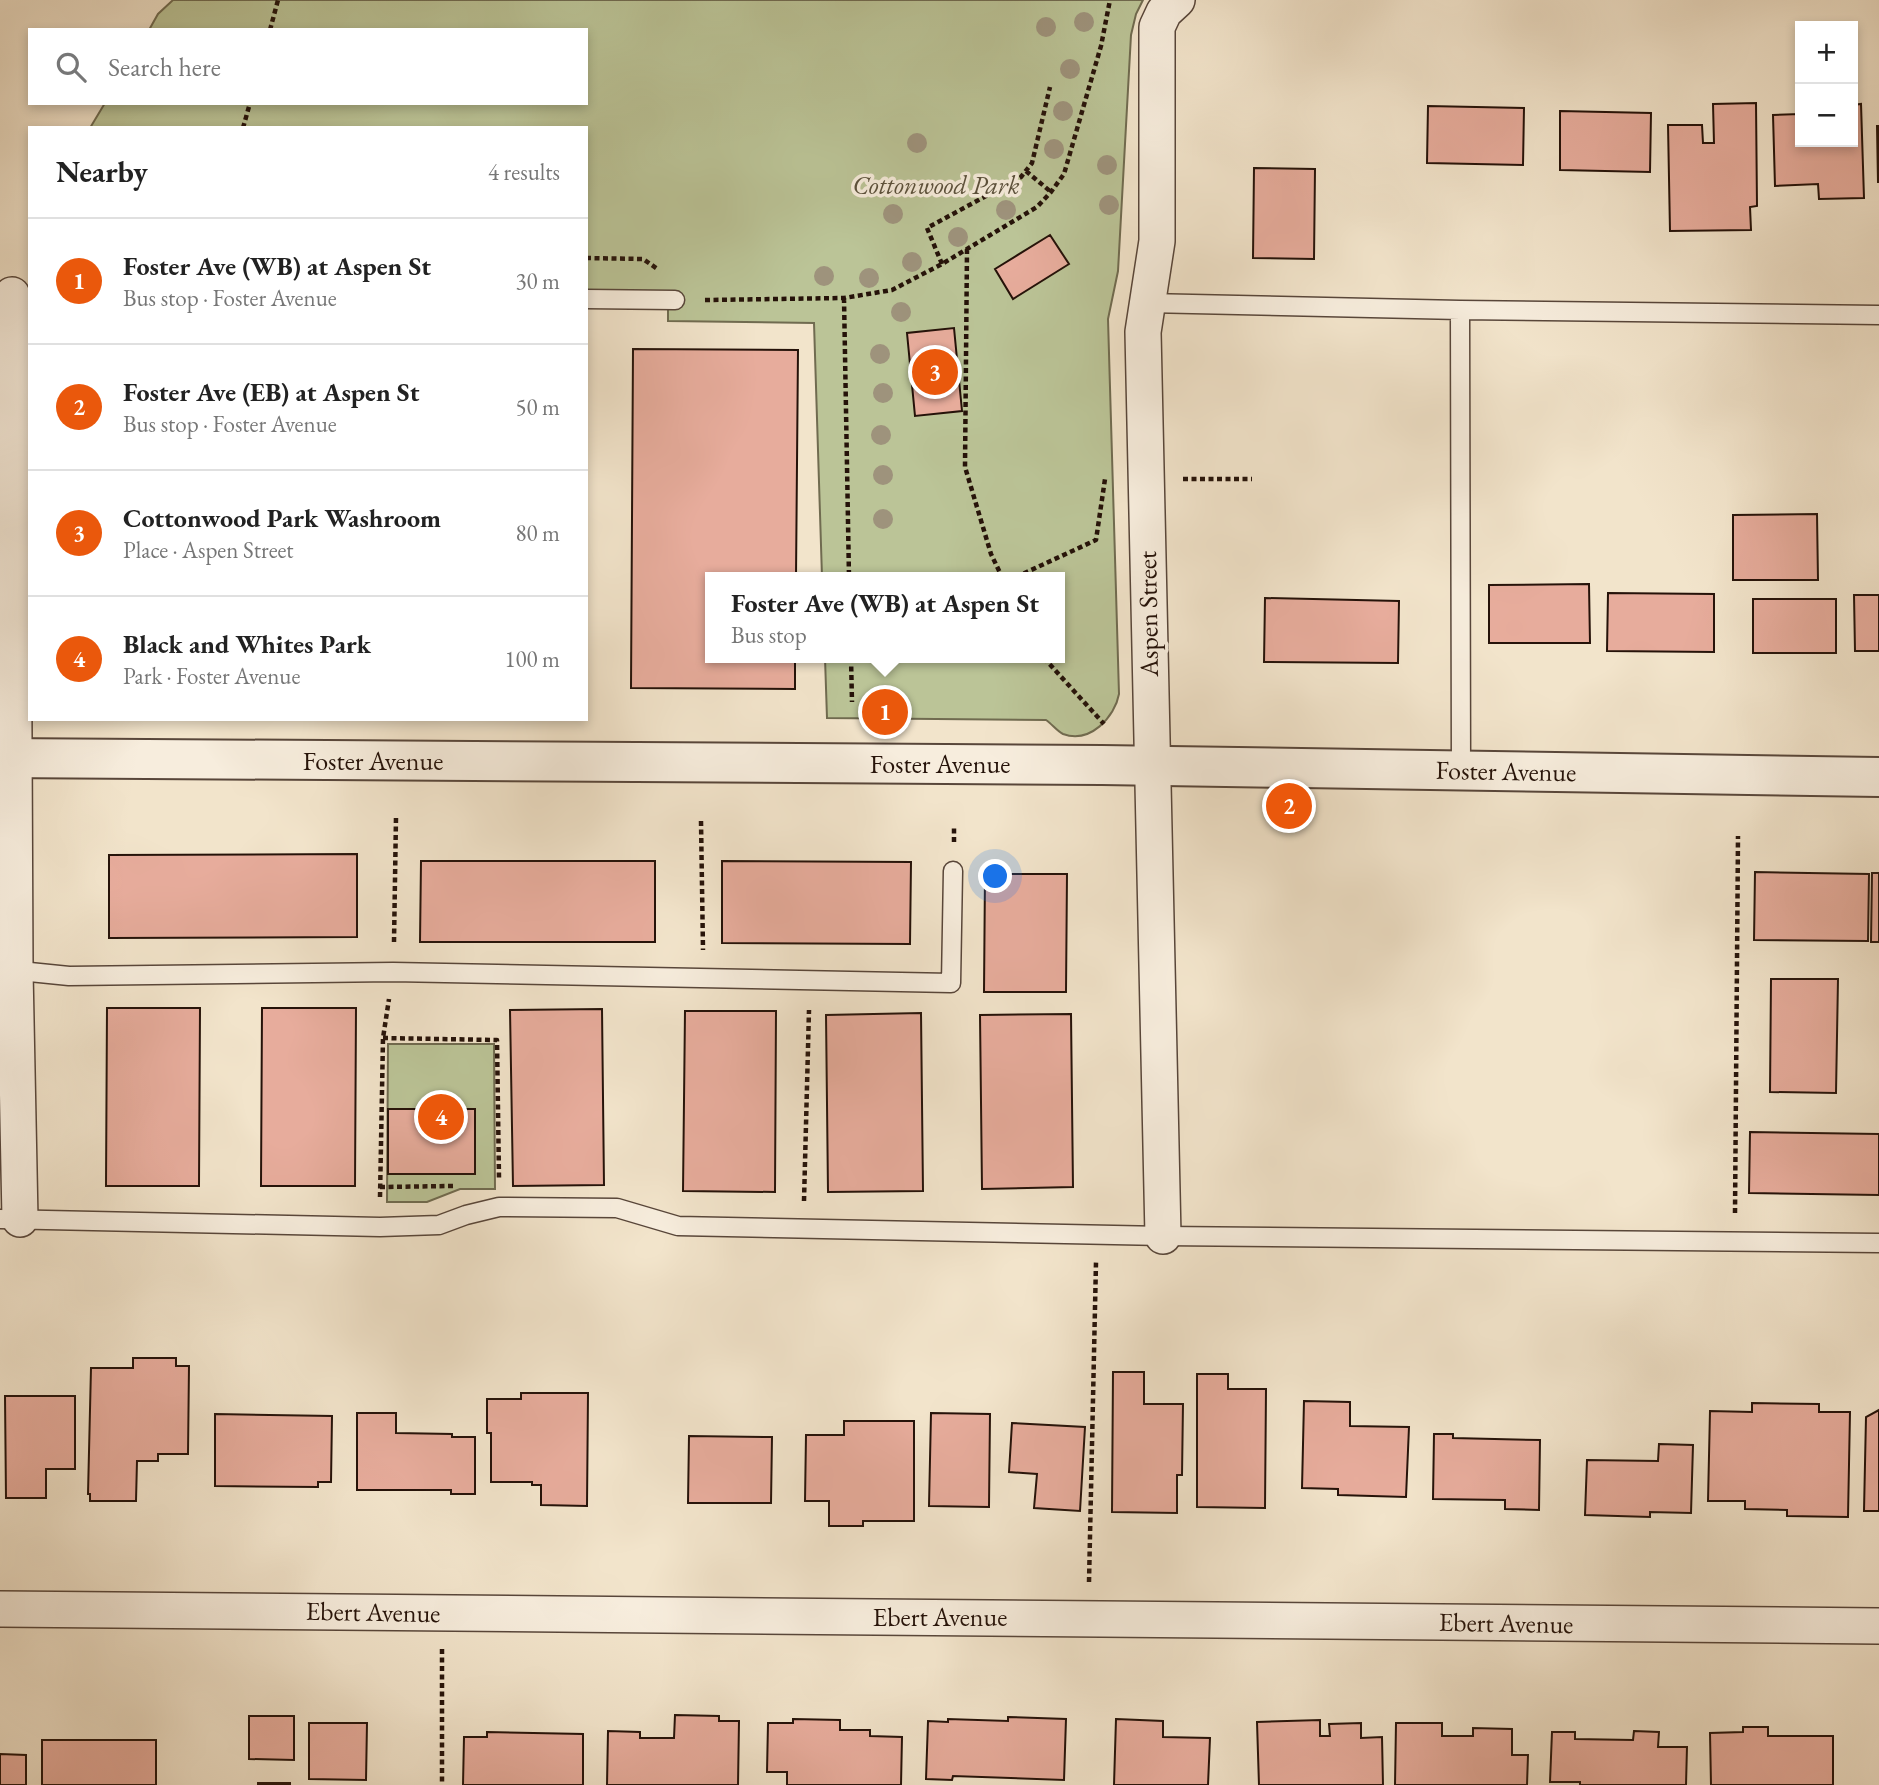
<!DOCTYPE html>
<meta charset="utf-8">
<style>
body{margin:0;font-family:"EB Garamond",serif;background:#f6f6f6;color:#222}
.controls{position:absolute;right:21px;top:21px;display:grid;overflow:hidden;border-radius:0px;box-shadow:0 4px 10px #0003}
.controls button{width:63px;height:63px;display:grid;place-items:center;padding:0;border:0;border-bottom:2px solid #e0e0e0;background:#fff;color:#222;font:35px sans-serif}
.you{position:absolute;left:996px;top:877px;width:24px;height:24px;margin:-18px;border:5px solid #fff;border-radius:50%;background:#1a73e8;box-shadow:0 0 0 10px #1a73e833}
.badge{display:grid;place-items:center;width:46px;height:46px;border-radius:50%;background:#ea580c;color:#fff;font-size:23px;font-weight:700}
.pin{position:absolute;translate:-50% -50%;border:4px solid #fff;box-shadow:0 2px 7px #0006}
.popup{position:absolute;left:705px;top:572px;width:360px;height:91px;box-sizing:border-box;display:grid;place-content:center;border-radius:0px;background:#fff;filter:drop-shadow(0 2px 5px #0005);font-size:23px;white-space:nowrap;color:#767676}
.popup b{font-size:26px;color:#222}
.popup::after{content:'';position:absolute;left:50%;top:100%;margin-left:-14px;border:14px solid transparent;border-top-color:#fff}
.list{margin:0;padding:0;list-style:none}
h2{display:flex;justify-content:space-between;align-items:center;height:91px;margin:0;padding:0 28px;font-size:30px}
h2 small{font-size:23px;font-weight:400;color:#767676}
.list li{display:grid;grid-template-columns:46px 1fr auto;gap:21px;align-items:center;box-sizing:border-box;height:126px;padding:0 28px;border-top:2px solid #e0e0e0}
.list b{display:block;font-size:26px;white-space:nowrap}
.list p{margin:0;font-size:23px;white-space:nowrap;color:#767676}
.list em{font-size:23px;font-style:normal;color:#767676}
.icon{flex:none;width:38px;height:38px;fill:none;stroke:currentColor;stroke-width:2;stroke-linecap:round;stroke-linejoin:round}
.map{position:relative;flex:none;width:1879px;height:1785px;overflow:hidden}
.search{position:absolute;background:#fff;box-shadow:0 4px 10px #0003;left:28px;top:28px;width:560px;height:77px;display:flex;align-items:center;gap:18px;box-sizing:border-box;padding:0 24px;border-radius:0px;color:#767676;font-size:26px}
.panel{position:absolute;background:#fff;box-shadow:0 4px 10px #0003;left:28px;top:126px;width:560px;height:595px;border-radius:0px}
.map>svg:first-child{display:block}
.green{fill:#bbc497;stroke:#706b50;stroke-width:2}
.building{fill:#e7ac9c;stroke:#251209;stroke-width:2}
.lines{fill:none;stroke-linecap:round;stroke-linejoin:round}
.service-casing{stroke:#58463a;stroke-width:21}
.minor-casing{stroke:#58463a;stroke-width:38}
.tertiary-casing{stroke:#58463a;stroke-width:42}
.path{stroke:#251209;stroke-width:4.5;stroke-dasharray:5 3.5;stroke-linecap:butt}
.service{stroke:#f7eddd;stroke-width:18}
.minor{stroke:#f7eddd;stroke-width:35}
.tertiary{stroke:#f7eddd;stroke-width:38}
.tree{fill:#9e937c}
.labels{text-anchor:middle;stroke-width:7;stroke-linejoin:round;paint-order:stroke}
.park-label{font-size:26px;font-style:italic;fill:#5a503b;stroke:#f7eddd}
.street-label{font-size:26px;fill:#251209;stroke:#f7eddd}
</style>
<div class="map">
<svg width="1879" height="1785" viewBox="0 0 1879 1785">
<rect width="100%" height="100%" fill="#f2e4cb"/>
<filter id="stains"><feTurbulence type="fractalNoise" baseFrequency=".00286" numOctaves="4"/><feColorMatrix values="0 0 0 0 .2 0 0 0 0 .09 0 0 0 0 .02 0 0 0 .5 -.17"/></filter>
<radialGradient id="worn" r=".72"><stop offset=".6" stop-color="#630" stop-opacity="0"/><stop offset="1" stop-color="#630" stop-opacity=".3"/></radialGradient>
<path class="green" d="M173 0H1143L1136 14 1131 35 1118 271 1108 319 1119 694C1115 717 1090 744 1063 734 1057 731 1052 724 1046 720L827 718 825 658H1060V577H822L814 323 668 321V301L586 299V128H90L105 103H586V30H149L158 14Z
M388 1044H494L495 1189H460L427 1202H387Z"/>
<path class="building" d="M1756 103 1757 206 1750 207 1751 230 1670 231 1668 125H1702L1703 143H1714L1713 104Z
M1861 104 1864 198 1819 199 1818 184 1775 186 1773 115 1800 114V142H1853V105Z
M1428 106 1524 108 1523 165 1427 163Z
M1560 111 1651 113 1650 172 1560 170Z
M1877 126H1879V182H1878Z
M1254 168 1315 169 1314 259 1253 258Z
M1050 235 1069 264 1013 299 995 269Z
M954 328 962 411 915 416 907 333Z
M633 349 798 350 796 577H710V658H795V689L631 688Z
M1817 514 1818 580H1733V515Z
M1589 584 1590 643H1489V585Z
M1608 593 1714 594V652L1607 651Z
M1854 595H1879V651H1855Z
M1265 598 1399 601 1398 663 1264 662Z
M1753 599H1836V653H1753Z
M357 854V937L109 938V855Z
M421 861H655V942H420Z
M722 861 911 862 910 944 722 943Z
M1755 872 1869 874 1868 941 1754 940Z
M1872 873H1879V942H1871Z
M985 874H1067L1066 992H984Z
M1771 979H1838L1836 1093 1770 1092Z
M107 1008H200L199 1186H106Z
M262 1008H356L355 1186H261Z
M602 1009 604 1185 513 1186 510 1010Z
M685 1011H776L775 1192 683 1191Z
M921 1013 923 1191 828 1192 826 1015Z
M1071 1014 1073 1187 982 1189 980 1015Z
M388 1109H475V1174H388Z
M1750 1132 1879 1134V1195L1749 1193Z
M133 1358H176V1366H189L188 1454H158V1461H137L136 1501H90V1494H88L91 1368H133Z
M1113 1372H1144V1404H1183L1182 1475H1177V1513L1112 1512Z
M1197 1374H1228V1389H1266L1265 1508 1197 1507Z
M521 1393H588L587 1506 541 1505V1485H532V1482H491V1433H487V1399H521Z
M5 1396H75V1469H46V1498H6Z
M1304 1401 1350 1402V1426L1409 1427 1406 1497 1338 1495V1489L1302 1488Z
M1752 1403 1819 1404V1412H1850L1848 1517 1787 1516V1510L1745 1509V1501H1708L1710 1411 1752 1412Z
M1879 1410V1511H1864L1866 1417Z
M357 1413H396V1433L452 1434V1437H475V1494H451V1490H357Z
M931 1413 990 1414 989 1507 929 1506Z
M215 1414 332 1416 331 1482H318V1487L215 1486Z
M844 1421H914V1521H863V1526H829V1501H805L806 1435H844Z
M1012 1423 1085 1427 1080 1511 1034 1508 1037 1474 1009 1472Z
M1434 1434H1453V1438L1540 1440 1539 1510 1505 1509V1500L1433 1499Z
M689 1436 772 1437 771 1503H688Z
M1659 1444 1693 1445 1691 1513 1650 1512V1517L1585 1515 1587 1460 1658 1461Z
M675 1715 719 1716V1721H739L738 1785H607L608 1731 640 1732V1738H674Z
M249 1716H294V1760L249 1759Z
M1008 1717 1066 1719 1064 1780 953 1776 952 1780 926 1779 928 1721 948 1722V1719L1008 1721Z
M793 1719 840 1720V1730H870V1736L902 1737 901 1785H787V1772H767L768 1723H793Z
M1116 1719 1163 1721V1737L1210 1738 1208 1785H1114Z
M1320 1720V1736H1330L1329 1724 1361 1723V1738L1382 1737 1383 1785H1259L1257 1722Z
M309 1723H367L366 1780 309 1779Z
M1396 1723H1442V1736H1473V1728L1512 1729V1755H1528L1527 1785H1395Z
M1743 1727H1768V1736H1833V1785H1711L1710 1733 1743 1732Z
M1634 1731 1659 1732 1658 1747H1687L1686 1785H1580V1782H1550L1552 1732H1575V1739L1633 1740Z
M487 1732 583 1734V1785H463L464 1737H487Z
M42 1740H156V1785H42Z
M0 1754 26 1755V1785H0Z
M258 1783H290V1785H258Z"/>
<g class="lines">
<defs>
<path id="service" d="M586 299 675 300
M1147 303 1460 310 1879 315
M1460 310 1461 771
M10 970 69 976 393 972 951 983 953 871
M0 1219 380 1227 439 1225 466 1215 499 1207 617 1208 678 1226 1163 1236 1879 1243"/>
<path id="minor" d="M12 295 15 971 20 1219
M1163 1236 1143 332 1157 241V27L1164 12 1177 0
M0 1609 1879 1626"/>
<path id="tertiary" d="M0 758 1102 765 1879 777"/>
</defs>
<use href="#service" class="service-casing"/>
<use href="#minor" class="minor-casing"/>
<use href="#tertiary" class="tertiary-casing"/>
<path class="path" d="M270 30 278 0
M243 128 250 103
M1026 171 1051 192
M967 249 965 467 991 554 1002 577
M586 258 643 259 659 270
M942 264 927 228 1021 177 1032 163 1050 87
M844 298 849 577
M705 300 844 298 892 290 942 264 1037 207 1051 192 1064 174 1101 46 1110 0
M1183 479H1252
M1016 577 1096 540 1105 479H1108
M851 658 852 702
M1044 658 1104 724
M885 712 886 697
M701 821 703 950
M954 842V825
M394 942 396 817
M383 1038 497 1040 499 1178
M380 1187 453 1186
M380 1197 383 1038 389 999
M804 1201 809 1010
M1735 1213 1738 836
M1089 1582 1096 1262
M442 1649V1785"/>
<use href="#service" class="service"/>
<use href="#minor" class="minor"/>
<use href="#tertiary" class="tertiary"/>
</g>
<g class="tree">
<circle cx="1084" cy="22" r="10"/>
<circle cx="1046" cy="27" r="10"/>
<circle cx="1070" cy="69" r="10"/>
<circle cx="1063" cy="111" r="10"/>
<circle cx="917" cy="143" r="10"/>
<circle cx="1054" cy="149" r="10"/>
<circle cx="1107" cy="165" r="10"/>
<circle cx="1109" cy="205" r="10"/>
<circle cx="1006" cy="210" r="10"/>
<circle cx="893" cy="214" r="10"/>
<circle cx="958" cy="237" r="10"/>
<circle cx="912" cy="262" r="10"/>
<circle cx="824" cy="276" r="10"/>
<circle cx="869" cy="278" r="10"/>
<circle cx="901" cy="312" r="10"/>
<circle cx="880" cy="354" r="10"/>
<circle cx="883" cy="393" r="10"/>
<circle cx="881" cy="435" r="10"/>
<circle cx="883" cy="475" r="10"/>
<circle cx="883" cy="519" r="10"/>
</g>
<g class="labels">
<g class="park-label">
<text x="936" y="194">Cottonwood Park</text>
</g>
<g class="street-label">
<text transform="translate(1148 614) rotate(-91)" y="9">Aspen Street</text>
<text x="373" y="770">Foster Avenue</text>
<text x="940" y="773">Foster Avenue</text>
<text transform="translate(1506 771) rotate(1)" y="9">Foster Avenue</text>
<text transform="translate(373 1612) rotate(1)" y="9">Ebert Avenue</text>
<text x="940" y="1626">Ebert Avenue</text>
<text transform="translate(1506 1623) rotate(1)" y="9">Ebert Avenue</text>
</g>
</g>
<rect width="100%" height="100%" filter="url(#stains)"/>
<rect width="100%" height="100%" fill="url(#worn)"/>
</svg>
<div class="controls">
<button>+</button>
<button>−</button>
</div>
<div class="you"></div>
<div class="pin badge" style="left:885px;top:712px">1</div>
<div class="popup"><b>Foster Ave (WB) at Aspen St</b>Bus stop</div>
<div class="pin badge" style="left:1289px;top:806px">2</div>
<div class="pin badge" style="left:935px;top:372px">3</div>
<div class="pin badge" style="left:441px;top:1117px">4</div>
<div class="search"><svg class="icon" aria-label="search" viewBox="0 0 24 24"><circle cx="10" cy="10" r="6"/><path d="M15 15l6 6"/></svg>Search here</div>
<section class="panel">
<h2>Nearby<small>4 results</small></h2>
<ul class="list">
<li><span class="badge">1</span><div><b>Foster Ave (WB) at Aspen St</b><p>Bus stop · Foster Avenue</p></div><em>30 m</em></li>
<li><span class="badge">2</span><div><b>Foster Ave (EB) at Aspen St</b><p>Bus stop · Foster Avenue</p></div><em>50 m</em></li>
<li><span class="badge">3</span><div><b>Cottonwood Park Washroom</b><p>Place · Aspen Street</p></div><em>80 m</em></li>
<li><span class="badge">4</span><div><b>Black and Whites Park</b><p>Park · Foster Avenue</p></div><em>100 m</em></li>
</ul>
</section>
</div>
